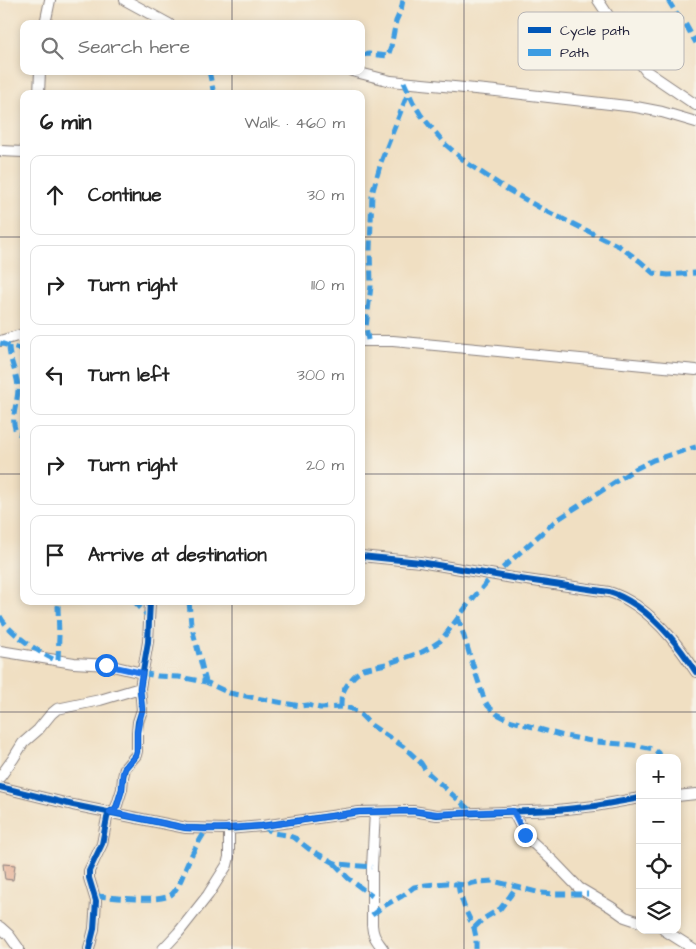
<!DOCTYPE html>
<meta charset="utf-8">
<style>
body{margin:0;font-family:"Architects Daughter",sans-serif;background:#f2f2f2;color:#222}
.controls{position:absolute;right:15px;bottom:15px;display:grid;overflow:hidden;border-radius:10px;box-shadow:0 2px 8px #0003}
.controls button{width:45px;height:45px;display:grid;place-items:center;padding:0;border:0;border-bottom:1px solid #e0e0e0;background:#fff;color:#222;font:25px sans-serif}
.stop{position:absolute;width:15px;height:15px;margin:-11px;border:4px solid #1a73e8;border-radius:50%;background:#fff}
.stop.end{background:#1a73e8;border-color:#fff;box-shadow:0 1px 5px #0008}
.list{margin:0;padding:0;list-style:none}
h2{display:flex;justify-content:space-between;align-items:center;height:65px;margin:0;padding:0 20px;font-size:21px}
h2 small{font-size:16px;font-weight:400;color:#767676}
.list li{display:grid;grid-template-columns:32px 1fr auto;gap:15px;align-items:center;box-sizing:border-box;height:80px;margin:0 10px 10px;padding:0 10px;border:1px solid #e0e0e0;border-radius:10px}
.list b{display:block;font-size:19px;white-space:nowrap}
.list em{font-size:16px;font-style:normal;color:#767676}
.icon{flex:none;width:28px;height:28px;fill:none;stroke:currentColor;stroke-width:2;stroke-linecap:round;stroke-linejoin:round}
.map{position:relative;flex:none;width:696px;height:949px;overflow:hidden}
.search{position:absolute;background:#fff;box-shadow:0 2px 8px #0003;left:20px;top:20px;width:345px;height:55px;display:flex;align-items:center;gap:12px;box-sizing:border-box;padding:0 18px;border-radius:10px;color:#767676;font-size:19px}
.panel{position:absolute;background:#fff;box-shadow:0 2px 8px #0003;left:20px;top:90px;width:345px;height:515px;border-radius:10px}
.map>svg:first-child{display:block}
.building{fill:#e19d7f}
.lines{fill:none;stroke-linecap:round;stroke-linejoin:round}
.minor-casing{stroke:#89807e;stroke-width:12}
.minor{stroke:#fff;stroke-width:10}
.quiet{stroke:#3c9ce2;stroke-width:5;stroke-dasharray:10 5;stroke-linecap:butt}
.cycleway-casing{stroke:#f7f3e8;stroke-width:9}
.cycleway{stroke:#0057b8;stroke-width:6}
.route{stroke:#1a73e8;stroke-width:6}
.grid{fill:none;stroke:#22223b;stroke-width:1;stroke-opacity:0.55}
.key{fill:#f7f3e8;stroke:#b7b4b4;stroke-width:1}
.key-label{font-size:14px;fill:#22223b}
</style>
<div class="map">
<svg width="696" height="949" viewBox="0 0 696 949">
<rect width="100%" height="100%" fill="#f7f3e8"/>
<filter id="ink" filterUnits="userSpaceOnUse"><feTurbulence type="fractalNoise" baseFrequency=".02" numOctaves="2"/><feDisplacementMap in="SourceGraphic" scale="10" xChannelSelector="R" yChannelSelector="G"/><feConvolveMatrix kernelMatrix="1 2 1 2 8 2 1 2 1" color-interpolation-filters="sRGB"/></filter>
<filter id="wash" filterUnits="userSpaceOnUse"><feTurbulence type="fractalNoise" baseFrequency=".0096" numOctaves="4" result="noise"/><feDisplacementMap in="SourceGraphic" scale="20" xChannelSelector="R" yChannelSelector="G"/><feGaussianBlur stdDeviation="1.12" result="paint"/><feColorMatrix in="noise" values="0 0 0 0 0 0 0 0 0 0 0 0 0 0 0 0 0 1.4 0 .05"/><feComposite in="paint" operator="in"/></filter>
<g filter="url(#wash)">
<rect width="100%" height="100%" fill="#f0dfc2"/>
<g id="blocks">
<path class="building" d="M3 864 15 865 13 880 5 879Z"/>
</g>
</g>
<g filter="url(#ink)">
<use href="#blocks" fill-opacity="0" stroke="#89807e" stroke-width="1"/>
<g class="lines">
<defs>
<path id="minor" d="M125 0 169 24
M598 0 635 56 646 71 696 105
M45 24 50 0
M352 71 391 81 496 91 636 107 662 112 696 122
M39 94 40 71
M0 151 24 152
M0 341 24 334
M361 341H393L696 370
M361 556 420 562 513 578 609 592C620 595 628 600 637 606 662 624 679 646 696 672
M0 651 74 663 108 665 142 673
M0 777 13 759 23 743 38 730 51 714 57 709 100 700 140 688
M0 787 73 805 186 828 228 829 262 826 359 812 413 811 437 815 451 814 557 810 595 806 640 798
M677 796 696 794
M513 811 525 835 531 841 554 862 579 888 611 907 625 917 640 922
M375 812 372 867V925C373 937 376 939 383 949
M0 927 9 935 19 949
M664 930 694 949
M89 949 94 929 96 901 89 878V871L102 844 107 818 109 812 115 809 117 805 122 789 123 777 125 768 136 755 137 751V732L138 722 142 710 140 688 148 642 150 601
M163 949 178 933 208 895 227 865 229 857V828"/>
</defs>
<use href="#minor" class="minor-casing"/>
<use href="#minor" class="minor"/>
<path class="quiet" d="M668 0 676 13 686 25 696 43
M361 55 369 54 388 56 391 47 396 21 401 10 403 0
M209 71 214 94
M404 82 413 102 421 115 445 144 467 163 505 188 542 209 619 246 641 262 653 273 668 275 696 273
M368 340 366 327 371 286 370 249 372 194 381 162 408 93
M0 343 19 349 24 352
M9 346C9 361 18 374 18 389 18 403 9 420 17 433L24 435
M134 601 149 617
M189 601 191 624 206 682
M0 616C7 631 38 652 53 659
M458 617 470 656 484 699 488 706 497 714 509 720 560 735 596 742 633 745 653 749 658 753 660 758
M58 660 59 636 58 607 59 601
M142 673 157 676 179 677 206 682 229 693 300 706 308 705 320 708 341 707 349 708 356 711 361 715 371 725 404 747 421 763 426 771 473 813
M341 707C341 703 341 698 342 695 345 685 355 674 363 669L386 664 422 652 431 647 440 641 446 634 469 603 487 582 554 522 635 469 653 460 696 447
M262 826 274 833 286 835 295 838 309 849 333 862 338 864 372 867
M334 863 348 878 372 896
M458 884 459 891 465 909 474 928 476 937V949
M96 896C111 897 162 904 172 894 179 887 183 875 186 867 192 853 199 841 207 829
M372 915 382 907 402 896 414 887 426 885 447 883 465 885 478 882 493 881 541 893 555 894H588
M474 928 483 919 500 909 510 896 516 887"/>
<defs>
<path id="cycleway" d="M361 556 420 562 513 578 609 592C620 595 628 600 637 606 662 624 679 646 696 672
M0 787 73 805 186 828 228 829 262 826 359 812 413 811 437 815 451 814 557 810 595 806 640 798
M89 949 94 929 96 901 89 878V871L102 844 107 818 109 812 115 809 117 805 122 789 123 777 125 768 136 755 137 751V732L138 722 142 710 140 688 148 642 150 601"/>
</defs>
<use href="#cycleway" class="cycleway-casing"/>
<use href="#cycleway" class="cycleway"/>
</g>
</g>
<g class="lines" filter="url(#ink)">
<path class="route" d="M106 665 142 673 140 688 142 710 137 732V751L136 755 125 768 123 773 122 789 117 806 115 809 110 812 186 828 207 829 262 826 359 812 413 811 437 814 513 811 525 835"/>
</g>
<path class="grid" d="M232 0V24M464 0V949M232 71V94M0 237H24M361 237H696M0 474H24M361 474H696M232 601V949M0 712H696"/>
<rect x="518" y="12" width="166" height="58" rx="8" class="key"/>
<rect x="528" y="27" width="23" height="6" fill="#0057b8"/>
<rect x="528" y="49" width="23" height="7" fill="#3c9ce2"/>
<g class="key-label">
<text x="560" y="35">Cycle path</text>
<text x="560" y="57">Path</text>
</g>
</svg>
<div class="controls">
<button>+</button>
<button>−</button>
<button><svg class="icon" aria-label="locate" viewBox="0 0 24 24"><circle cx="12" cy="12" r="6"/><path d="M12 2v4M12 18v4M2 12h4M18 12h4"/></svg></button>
<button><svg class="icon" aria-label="layers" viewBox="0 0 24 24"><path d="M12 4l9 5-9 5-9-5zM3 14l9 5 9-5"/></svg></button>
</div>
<div class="stop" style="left:106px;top:665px"></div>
<div class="stop end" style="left:525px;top:835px"></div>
<div class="search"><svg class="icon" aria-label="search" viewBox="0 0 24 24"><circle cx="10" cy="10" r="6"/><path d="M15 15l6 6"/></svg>Search here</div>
<section class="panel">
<h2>6 min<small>Walk · 460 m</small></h2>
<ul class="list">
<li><svg class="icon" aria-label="ahead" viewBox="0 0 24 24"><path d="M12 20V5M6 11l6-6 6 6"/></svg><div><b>Continue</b></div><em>30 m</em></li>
<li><svg class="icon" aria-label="right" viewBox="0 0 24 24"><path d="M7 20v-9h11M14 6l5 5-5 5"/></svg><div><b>Turn right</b></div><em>110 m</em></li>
<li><svg class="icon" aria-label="left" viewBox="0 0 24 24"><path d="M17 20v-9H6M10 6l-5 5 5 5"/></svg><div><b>Turn left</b></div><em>300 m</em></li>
<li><svg class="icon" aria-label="right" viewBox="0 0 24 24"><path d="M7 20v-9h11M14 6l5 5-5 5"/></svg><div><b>Turn right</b></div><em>20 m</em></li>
<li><svg class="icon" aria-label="arrive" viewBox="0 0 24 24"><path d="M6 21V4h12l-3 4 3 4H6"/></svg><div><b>Arrive at destination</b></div></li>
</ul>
</section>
</div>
